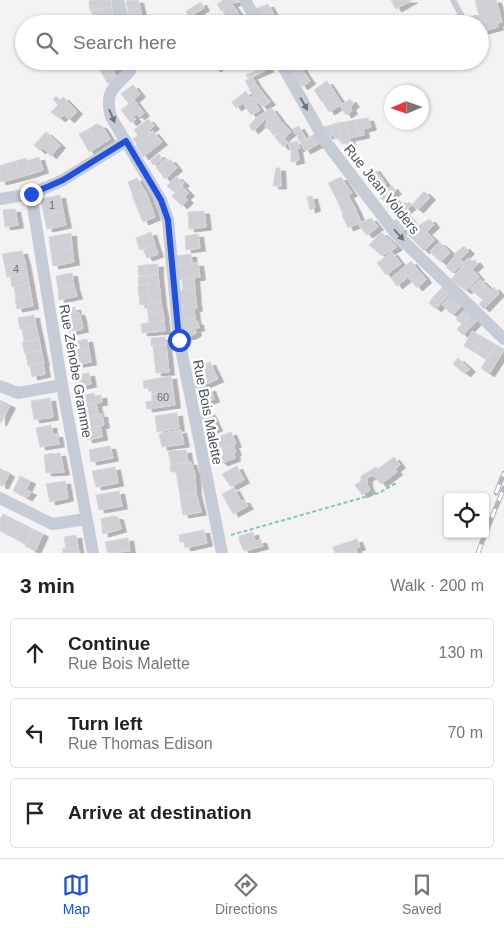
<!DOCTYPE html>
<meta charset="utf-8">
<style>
body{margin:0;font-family:Helvetica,sans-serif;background:#f6f6f6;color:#222}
.controls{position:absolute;right:15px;bottom:15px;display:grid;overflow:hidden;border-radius:5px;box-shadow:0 1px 4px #0004}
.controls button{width:45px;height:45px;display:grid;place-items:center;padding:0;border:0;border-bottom:1px solid #e0e0e0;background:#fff;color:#222;font:25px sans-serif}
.compass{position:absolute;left:384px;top:85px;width:45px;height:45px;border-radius:50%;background:#fff;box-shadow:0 1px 4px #0004;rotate:268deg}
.stop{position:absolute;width:15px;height:15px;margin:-11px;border:4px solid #1f50e0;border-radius:50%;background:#fff}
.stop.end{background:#1f50e0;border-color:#fff;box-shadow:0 1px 5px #0008}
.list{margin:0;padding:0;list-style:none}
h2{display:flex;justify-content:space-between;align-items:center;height:65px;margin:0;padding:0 20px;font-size:21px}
h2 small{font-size:16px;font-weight:400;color:#767676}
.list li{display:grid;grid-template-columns:32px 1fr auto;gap:15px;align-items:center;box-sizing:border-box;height:70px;margin:0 10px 10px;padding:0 10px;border:1px solid #e0e0e0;border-radius:5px}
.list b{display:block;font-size:19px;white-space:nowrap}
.list p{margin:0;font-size:16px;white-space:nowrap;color:#767676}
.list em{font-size:16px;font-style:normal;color:#767676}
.icon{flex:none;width:28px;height:28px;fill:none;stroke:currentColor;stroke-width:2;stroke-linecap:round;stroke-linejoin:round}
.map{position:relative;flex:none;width:504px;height:553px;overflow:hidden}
.search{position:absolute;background:#fff;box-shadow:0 1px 4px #0004;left:15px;right:15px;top:15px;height:55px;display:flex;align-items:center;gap:12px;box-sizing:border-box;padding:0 18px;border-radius:28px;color:#767676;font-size:19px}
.sheet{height:305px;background:#fff}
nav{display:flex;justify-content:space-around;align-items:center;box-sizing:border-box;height:70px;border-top:1px solid #e0e0e0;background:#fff;font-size:14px;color:#767676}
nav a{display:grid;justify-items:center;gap:2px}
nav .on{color:#1f50e0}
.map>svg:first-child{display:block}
.building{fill:#cfd0d6;stroke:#d6d7dd;filter:url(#shadow)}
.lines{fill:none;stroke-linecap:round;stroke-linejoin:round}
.path{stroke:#7bccb3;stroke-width:2;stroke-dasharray:4 2.5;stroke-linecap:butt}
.lane{stroke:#c6cbd6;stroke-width:6}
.street{stroke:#c6cbd6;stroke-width:12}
.rail-casing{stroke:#b4b6bc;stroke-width:5}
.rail{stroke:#fff;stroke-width:3;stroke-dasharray:9;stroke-linecap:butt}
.oneway{fill:#6f7683}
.route{stroke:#1f50e0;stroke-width:6}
.labels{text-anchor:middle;stroke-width:5;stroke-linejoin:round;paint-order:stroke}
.number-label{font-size:11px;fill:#6b717d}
.street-label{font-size:14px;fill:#4a515f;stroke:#fff}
</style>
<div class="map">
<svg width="504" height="553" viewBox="0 0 504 553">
<defs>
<filter id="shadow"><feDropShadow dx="5.5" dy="3" stdDeviation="0" flood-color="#0004"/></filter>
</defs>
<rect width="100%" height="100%" fill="#f4f2f2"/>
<path class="building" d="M95 0H111L112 7 90 11 89 1Z
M138 0 140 8 128 11 126 1Z
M223 0H239L221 11 217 4Z
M391 0H412L396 9Z
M475 0H496L502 22 497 23 498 27 483 31Z
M201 2 204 8 189 17 186 11Z
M232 4 237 11 227 18 222 10Z
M268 4 272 11 259 17 255 9Z
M112 7 115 18 100 22 98 9Z
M140 8 142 18 130 20 128 11Z
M98 9 100 22 93 23 92 11Z
M237 11 241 19 234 23 230 16Z
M272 11 275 18 263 24 259 17Z
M222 16 227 24H213L212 22Z
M117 61H120L122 66 113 71 116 76 108 84 100 70Z
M215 61H227L215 69 211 64Z
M262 61H265L267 66 254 70 252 65Z
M295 61H297L310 81 302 87 289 65Z
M267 66 268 69 248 78 246 75Z
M252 77 256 84 250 89 245 81Z
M327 81 335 93 322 102 314 90Z
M256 84 270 102 262 107 249 90Z
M133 85 140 94 129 104 121 94Z
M246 91 250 98 236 108 232 102Z
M335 93 342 104 329 112 323 102Z
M56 96 60 100 63 97 77 111 69 120 64 115 60 119 51 112 58 105 53 99Z
M253 96 258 102 247 109 243 103Z
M350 99 354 104 350 107 352 111 346 115 340 106Z
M134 100 144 113 139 117 137 114 133 116 136 119 131 123 121 110Z
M255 103 260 110 251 115 247 109Z
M271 108 276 114 267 121 262 114Z
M262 114 266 119 253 131 249 126 256 118Z
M276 114 280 120 272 126 270 130 265 127 267 121Z
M368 118 371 127 363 129 364 135 359 136 355 120Z
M148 119 154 126 149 130 151 133 137 144 133 139 138 135 134 130Z
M280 120 286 126 274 136 270 130 272 126Z
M355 120 359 136 349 138 345 122Z
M345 122 348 133 340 135 338 123Z
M338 123 341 138 335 139 331 125Z
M96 124 102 126 110 139 99 146 89 129Z
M331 125 334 135 327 136 322 127Z
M286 126 291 132 284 138 279 132Z
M299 126 306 139 300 142 293 129Z
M89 129 99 146 89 152 79 134Z
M153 131 162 142 158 145 149 134Z
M46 132 60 145 51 156 43 148 40 151 34 145Z
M279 133 288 143 283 147 275 137Z
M317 133 322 142 305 151 300 142Z
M348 133 350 142 342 144 340 135Z
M149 134 158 145 143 157 136 145Z
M297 141 300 148 291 151 288 143Z
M297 149 299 160 291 162V151Z
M159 154 162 159 153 165 150 160Z
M39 157 43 170 31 174 27 161Z
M26 158 31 174 20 177 16 161Z
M166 158 169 161 170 159 177 168 165 179 156 167Z
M16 161 20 177 9 180 5 164Z
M5 164 9 180 0 182V166Z
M276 168H280L281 186H273Z
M374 168 380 176 370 184 364 177Z
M176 176 184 183 175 193 167 186Z
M380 176 386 184 376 192 370 184Z
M341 177 352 193 337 200 328 183Z
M137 178 144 190 133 195 128 182Z
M182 186 189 193 185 197 188 200 182 206 172 196Z
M392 186 396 191 384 201 378 195Z
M145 190 151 205 138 210 132 195Z
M424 191 430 197 418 210 412 205Z
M60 195 63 211 44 215 41 199Z
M348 195 355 208 343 214 337 200Z
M392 195 396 201 388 207 384 201Z
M312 196 315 208 310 210 307 197Z
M396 201 400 207 394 214 388 207Z
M405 202 407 204 409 202 412 205 397 218 394 214Z
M151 205 155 217 143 222 138 210Z
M355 208 361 222 348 228 342 215Z
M15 209 18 225 5 227 3 210Z
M63 211 66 225 47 229 44 215Z
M204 211 206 227 189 229 188 212Z
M405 213 408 217 396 227 392 222Z
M409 217 413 225 401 232 396 227Z
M371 218 378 227 367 235 358 224Z
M430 219 434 225 415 242 406 233Z
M151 232 155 245 146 248 141 236Z
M381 232 397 247 382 256 369 245Z
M426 232 435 240 424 251 415 242Z
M71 233 72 248 51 253 49 237Z
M198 234 200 248 186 250 185 236Z
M141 236 146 248 140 250 136 238Z
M439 242 445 247 435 257 430 252Z
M155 245 158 254 147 258 143 249Z
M464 246 469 251 460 259 463 262 453 273 446 267 455 256 454 254Z
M445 247 450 252 441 262 435 257Z
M72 248 74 262 53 266 51 253Z
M22 251 25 262 5 266 2 254Z
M392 252 401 264 386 275 377 263Z
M191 254 192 264 177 265V256Z
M469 258 472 261 475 260 478 264 457 284 451 279 461 268 459 266Z
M411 261 417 269 408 277 402 269Z
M25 262 27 273 7 277 5 266Z
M198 263 200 277 179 280 177 265Z
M158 264V274L146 275 145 265Z
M145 265 146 275 139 276 138 266Z
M402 269 408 277 397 286 391 278Z
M417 269 423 275 413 283 408 277Z
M472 269 479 277 466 291 457 284Z
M27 273 29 283 12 287 10 276Z
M72 273 74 286 58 288 56 276Z
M158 274 159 283 148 284 147 276Z
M423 275 426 280 417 288 413 283Z
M147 276 148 284 139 285 138 277Z
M194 278 195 289 183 291 182 280Z
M480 279 485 284 476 294 470 289Z
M29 283 31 295 16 298 14 287Z
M159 283 160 292 149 294 148 284Z
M148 284 149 294 139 295 138 286Z
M485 284 490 289 481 299 476 294Z
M74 286 77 296 59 300 58 288Z
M443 287 450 293 440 304 433 297Z
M494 287 499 293 484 309 479 304Z
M195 289 196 303 182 305 180 291Z
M160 292 161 303 150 304 149 294Z
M149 294 150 304 140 305 139 295Z
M31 295 33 306 17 309 15 298Z
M451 295 457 300 447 310 442 305Z
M433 297 440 304 436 309 429 303Z
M457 300 462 305 453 315 447 310Z
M161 303 163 312 148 313 147 304Z
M196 303 197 308 194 309 195 318 183 319 182 305Z
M75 307 76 313 79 312 81 318 64 321 62 310Z
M466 308 471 313 462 324 456 319Z
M163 312 164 321 149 323 148 313Z
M471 313 478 320 468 330 462 324Z
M34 315 36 326 20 329 18 318Z
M81 318 83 329 66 333 64 321Z
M195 318 196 322H198L199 328H195L196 333 191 336 185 337 183 319Z
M164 321 165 331 153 332 152 322Z
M152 322 153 332 142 333 141 324Z
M462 324 468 330 463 335 457 329Z
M36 326 39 339 24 341 22 329Z
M472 331 482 337 477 346 467 340Z
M165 337 166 345 151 346V338Z
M482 337 496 345 491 354 477 346Z
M39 339 41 350 25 354 22 342Z
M87 339 89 350 70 354 68 343Z
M467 340 479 347 476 353 464 346Z
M166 345 167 353 154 355 153 346Z
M496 345 504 350 489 374 481 368Z
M479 347 489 353 485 359 476 353Z
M41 350 44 363 28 366 26 353Z
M89 350 91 362 72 365 70 354Z
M167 353 168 363 155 364 154 355Z
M458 358 470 369 465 374 453 364Z
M210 362 218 379 204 385 197 368Z
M43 363 45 374 32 377 30 366Z
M168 363 169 372 156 373 155 364Z
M89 373 91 384 76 387 74 376Z
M171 376 173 390 152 394 150 388H144L143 381Z
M202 380 206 390 198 393 194 383Z
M210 388 214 399 200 405 198 393Z
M173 390 175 405 147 409 146 402 152 401V394Z
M94 393 95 396 101 395 102 402 80 407 78 396Z
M50 398 53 417 34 420 31 401Z
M0 400 10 405 1 423 0 422Z
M96 404 99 415 82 418 80 407Z
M210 412 217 428 207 432 200 416Z
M177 413 179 428 157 432 155 416Z
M102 414 104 425 85 429 83 418Z
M51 425 53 435 57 434 59 444 40 447 36 428Z
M100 426 102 437 87 440 85 429Z
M181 430 184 444 162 447 159 434Z
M231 432 236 444 215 452 210 440Z
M233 445 236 452 234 453 235 458 222 463 218 459 215 452Z
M110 446 113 458 91 462 89 450Z
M175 450 176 451 186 450 188 462 171 465 168 451Z
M53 453V454L60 453 64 472 46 473 44 455Z
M394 457 400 465 395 469 397 472 381 484 373 475 367 478V484L370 490 362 495 355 485 361 481V476L376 467 378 469Z
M191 462 195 474 177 477 176 472H171L170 466Z
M237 466 244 480 231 487 222 474Z
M115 467 118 483 96 487 92 471Z
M0 468 9 474 3 486 0 485Z
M195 474 196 493 180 496 177 477Z
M20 476 30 481 26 490 31 492 27 498 13 491Z
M65 481 68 498 50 502 46 484Z
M234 488 241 501 244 500 248 506 233 514 222 494Z
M119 491 122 506 99 510 96 495Z
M196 493 201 512 183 515 180 496Z
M3 514 13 519 5 533 0 531V519Z
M113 516 118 517 121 529 103 534 101 519Z
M13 519 23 524 16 539 5 533Z
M23 524 33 529 25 544 16 539Z
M33 529 43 534 35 551 25 546Z
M204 530 207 543 185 548 184 542H180L179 535Z
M253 532 255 541 261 540 263 546 244 551 239 540V536Z
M76 535 78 547 66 549 64 537Z
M128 538 130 551 108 553 105 542Z
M357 539 360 547 356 548 357 553H335L333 547Z
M78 547 79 553H63L62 549Z"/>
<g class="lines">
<path class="path" d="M231 535 379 493 396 483"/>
<path class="lane" d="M453 0 464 20 477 18"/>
<path class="street" d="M118 0 124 24
M245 0 258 24
M131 61 130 71C114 88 104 91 111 117L161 200 168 220 179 339 222 553
M280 61 325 141 397 235 504 339
M31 194 62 385 93 553
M0 199 31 194 63 180 126 141
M0 386 18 393 62 385
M0 498 52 524 87 519"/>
<defs>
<path id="rail" d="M496 493 504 473
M485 534 504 488
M478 553 485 534"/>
</defs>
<use href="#rail" class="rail-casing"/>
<use href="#rail" class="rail"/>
</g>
<defs><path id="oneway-solid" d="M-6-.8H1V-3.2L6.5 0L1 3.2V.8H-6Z" transform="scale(1.25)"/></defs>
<g class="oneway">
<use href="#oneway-solid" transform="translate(304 104) rotate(60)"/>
<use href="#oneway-solid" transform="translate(112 116) rotate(67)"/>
<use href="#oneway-solid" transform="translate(399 235) rotate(48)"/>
</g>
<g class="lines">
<path class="route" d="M31 194 63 180 126 141 161 200 168 220 179 340"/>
</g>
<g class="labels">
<g class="number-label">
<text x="52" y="209">1</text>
<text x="16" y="273">4</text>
<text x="163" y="401">60</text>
</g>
<g class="street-label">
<text transform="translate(382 189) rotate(51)" y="5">Rue Jean Volders</text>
<text transform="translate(76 371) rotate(80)" y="5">Rue Zénobe Gramme</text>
<text transform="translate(208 412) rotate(79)" y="5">Rue Bois Malette</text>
</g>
</g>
</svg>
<div class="controls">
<button><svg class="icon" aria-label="locate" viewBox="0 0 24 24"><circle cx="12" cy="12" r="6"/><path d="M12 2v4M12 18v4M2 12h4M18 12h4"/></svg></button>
</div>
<svg class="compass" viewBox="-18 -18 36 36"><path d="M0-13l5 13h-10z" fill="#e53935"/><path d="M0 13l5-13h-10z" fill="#767676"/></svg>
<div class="stop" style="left:179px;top:340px"></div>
<div class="stop end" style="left:31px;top:194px"></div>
<div class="search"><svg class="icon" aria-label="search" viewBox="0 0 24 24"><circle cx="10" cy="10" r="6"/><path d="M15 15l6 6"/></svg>Search here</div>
</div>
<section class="sheet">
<h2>3 min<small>Walk · 200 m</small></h2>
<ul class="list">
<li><svg class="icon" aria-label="ahead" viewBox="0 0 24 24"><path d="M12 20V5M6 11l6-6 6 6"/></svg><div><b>Continue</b><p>Rue Bois Malette</p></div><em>130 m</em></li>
<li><svg class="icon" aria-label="left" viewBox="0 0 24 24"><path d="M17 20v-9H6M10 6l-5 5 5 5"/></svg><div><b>Turn left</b><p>Rue Thomas Edison</p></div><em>70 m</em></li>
<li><svg class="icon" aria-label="arrive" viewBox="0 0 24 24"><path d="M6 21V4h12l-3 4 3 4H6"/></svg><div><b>Arrive at destination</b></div></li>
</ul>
</section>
<nav>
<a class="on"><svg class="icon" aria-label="map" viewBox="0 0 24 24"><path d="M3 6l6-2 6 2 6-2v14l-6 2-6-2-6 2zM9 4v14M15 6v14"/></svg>Map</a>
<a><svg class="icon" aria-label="directions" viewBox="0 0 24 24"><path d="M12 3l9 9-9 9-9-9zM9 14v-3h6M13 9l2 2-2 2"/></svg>Directions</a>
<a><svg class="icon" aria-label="saved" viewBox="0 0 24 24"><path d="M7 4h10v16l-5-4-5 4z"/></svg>Saved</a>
</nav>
